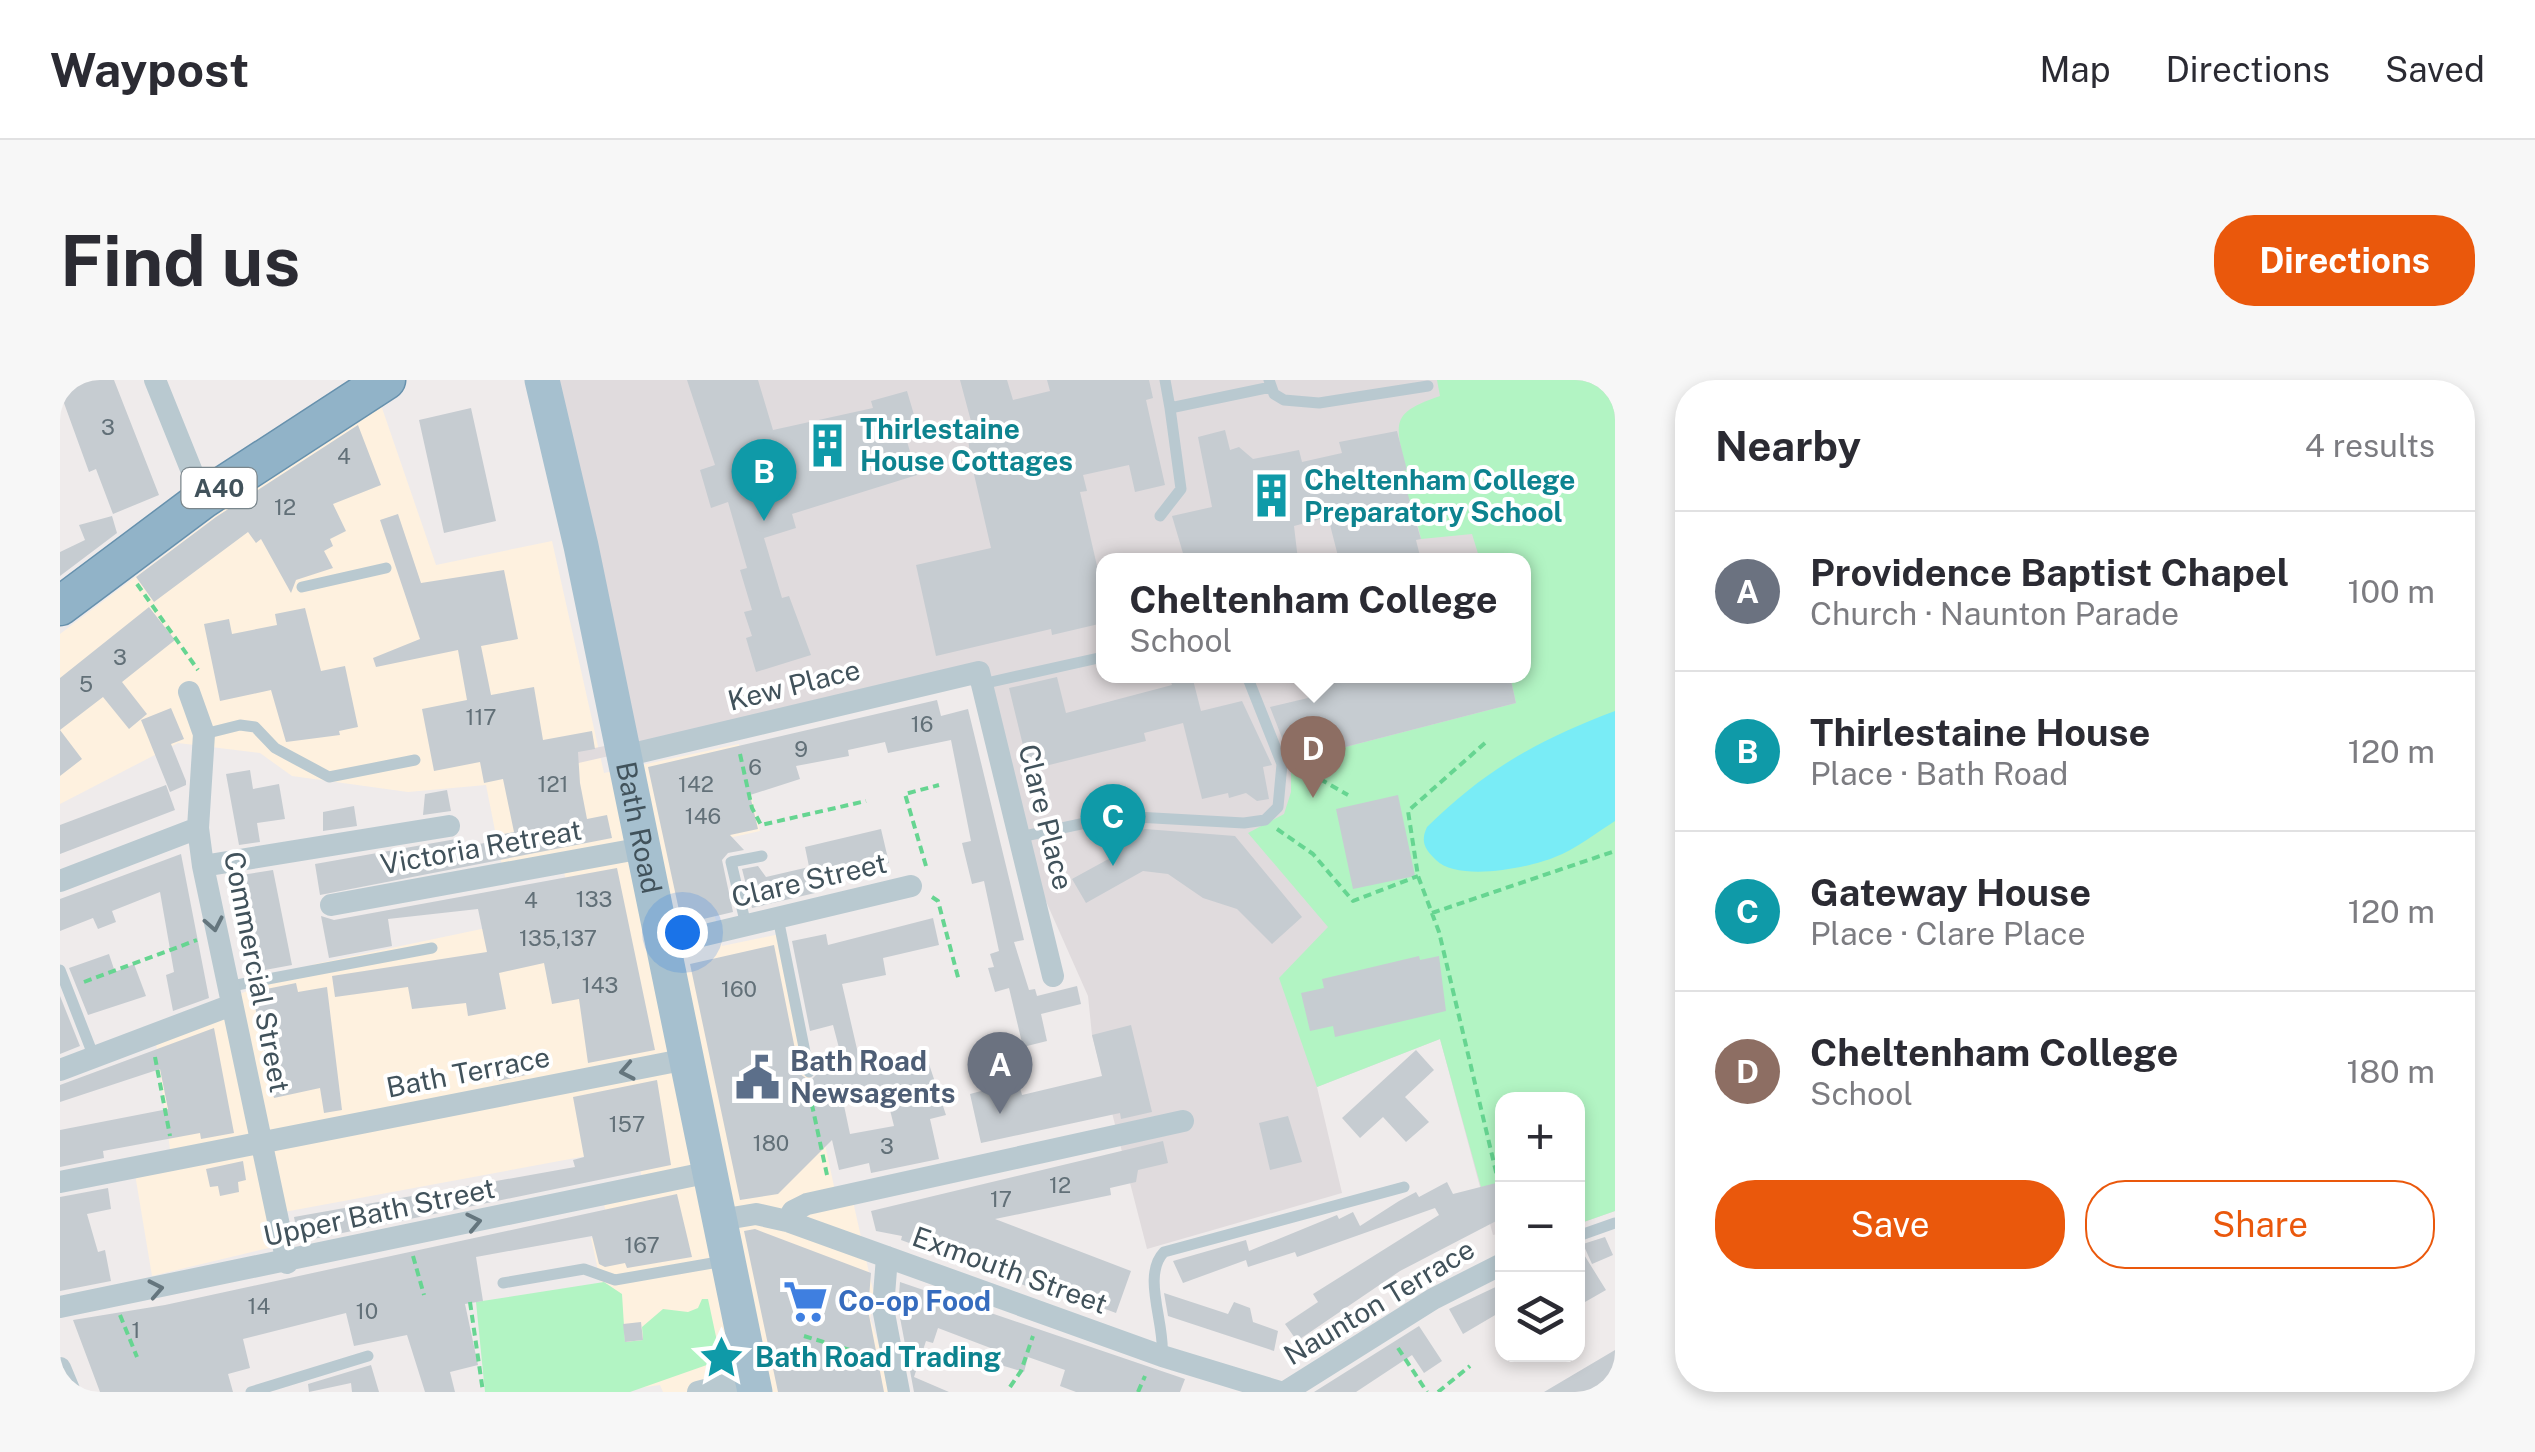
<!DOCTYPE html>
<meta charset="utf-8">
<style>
body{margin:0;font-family:"Public Sans",sans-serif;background:#f7f7f7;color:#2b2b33}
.controls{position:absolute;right:30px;bottom:30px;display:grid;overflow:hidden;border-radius:20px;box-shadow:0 5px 15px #0003}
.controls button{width:90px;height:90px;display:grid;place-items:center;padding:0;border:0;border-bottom:2px solid #e1e1e2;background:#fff;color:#2b2b33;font:50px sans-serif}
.you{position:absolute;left:622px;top:552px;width:35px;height:35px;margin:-25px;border:8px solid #fff;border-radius:50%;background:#1a73e8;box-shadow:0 0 0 15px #1a73e833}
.badge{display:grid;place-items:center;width:65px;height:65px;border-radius:50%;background:#ea580c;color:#fff;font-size:32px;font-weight:700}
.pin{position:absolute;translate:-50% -82px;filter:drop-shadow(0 2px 5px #0008)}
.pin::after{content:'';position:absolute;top:52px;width:35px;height:30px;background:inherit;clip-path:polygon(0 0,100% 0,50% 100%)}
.popup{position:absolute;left:1036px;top:173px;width:435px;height:130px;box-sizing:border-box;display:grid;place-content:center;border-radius:20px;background:#fff;filter:drop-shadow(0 2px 8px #0005);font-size:32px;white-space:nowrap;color:#7c7c81}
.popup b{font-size:38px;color:#2b2b33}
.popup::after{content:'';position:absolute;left:50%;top:100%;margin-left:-20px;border:20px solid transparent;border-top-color:#fff}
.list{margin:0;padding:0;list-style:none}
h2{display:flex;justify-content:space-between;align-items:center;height:130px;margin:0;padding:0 40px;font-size:42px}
h2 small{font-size:32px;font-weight:400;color:#7c7c81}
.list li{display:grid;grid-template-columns:65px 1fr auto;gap:30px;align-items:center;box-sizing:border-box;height:160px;padding:0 40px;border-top:2px solid #e1e1e2}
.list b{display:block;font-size:38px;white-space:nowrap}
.list p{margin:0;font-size:32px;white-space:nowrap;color:#7c7c81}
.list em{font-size:32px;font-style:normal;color:#7c7c81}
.actions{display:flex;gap:20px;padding:30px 40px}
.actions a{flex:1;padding:22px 0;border:2px solid #ea580c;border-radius:40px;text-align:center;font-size:35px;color:#ea580c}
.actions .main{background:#ea580c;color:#fff}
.icon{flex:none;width:55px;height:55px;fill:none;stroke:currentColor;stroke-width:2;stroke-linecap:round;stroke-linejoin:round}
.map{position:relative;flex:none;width:1555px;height:1012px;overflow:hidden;border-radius:40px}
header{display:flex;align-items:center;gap:60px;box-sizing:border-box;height:140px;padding:0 50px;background:#fff;border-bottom:2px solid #e1e1e2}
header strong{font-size:48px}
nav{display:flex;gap:55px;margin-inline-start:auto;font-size:35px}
.intro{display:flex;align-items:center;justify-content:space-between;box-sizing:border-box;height:240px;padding:0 60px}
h1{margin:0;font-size:70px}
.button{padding:25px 45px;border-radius:40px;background:#ea580c;color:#fff;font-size:35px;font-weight:700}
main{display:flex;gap:60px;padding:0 60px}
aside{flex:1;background:#fff;border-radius:40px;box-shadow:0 5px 15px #0003}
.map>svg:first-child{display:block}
.commercial{fill:#fef1df}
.education{fill:#e0dbdd;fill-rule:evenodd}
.green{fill:#b2f4c3}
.water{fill:#79ecf6}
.building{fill:#c6ccd1;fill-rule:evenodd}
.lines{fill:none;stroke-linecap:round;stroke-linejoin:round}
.trunk-casing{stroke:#6791ad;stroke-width:41}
.path{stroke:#66d591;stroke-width:4;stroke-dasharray:8 5;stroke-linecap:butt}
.service{stroke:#b9c9d0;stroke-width:11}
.minor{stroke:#b9c9d0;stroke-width:22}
.primary{stroke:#a6c0cf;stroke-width:35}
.trunk{stroke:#91b3c8;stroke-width:38}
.oneway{stroke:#65767e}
.labels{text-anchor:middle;stroke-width:8;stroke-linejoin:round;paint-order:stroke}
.number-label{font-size:22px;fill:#627078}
.shield{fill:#fff;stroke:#7a868c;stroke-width:2.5}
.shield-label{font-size:25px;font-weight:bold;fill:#41525b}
.culture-label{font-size:28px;font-weight:bold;fill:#0d838f;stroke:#fff;text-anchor:start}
.street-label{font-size:28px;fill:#41525b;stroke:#fff}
.service-label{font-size:28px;font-weight:bold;fill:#4e5e75;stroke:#fff;text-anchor:start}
.shop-label{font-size:28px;font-weight:bold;fill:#366cbe;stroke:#fff;text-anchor:start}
</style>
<header>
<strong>Waypost</strong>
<nav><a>Map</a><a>Directions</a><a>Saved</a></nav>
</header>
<div class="intro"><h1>Find us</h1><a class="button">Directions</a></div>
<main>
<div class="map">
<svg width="1555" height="1012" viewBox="0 0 1555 1012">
<rect width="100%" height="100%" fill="#efebeb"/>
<path class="commercial" d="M321 25 376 185 492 161 544 393 679 364 700 451 638 465 662 566 720 554 775 811 790 808 815 919 810 938 835 1012H603L600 1005 564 1010 531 858 550 853 543 819 585 811 575 767 224 832 229 863 92 896 75 794 111 777 94 648 255 584 512 530 503 487 444 496 426 405 348 412 232 396 200 373 118 363 0 424V254L183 115Z"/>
<path class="education" d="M482 0H1555V831L1518 844V719H1442V853L1433 855 1380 659 1257 707 1282 813 1087 869 1032 655 1028 616 965 474 919 292 457 397 484 378 560 363ZM1043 180H1463V296H1043Z"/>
<path class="green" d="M1377 0H1555V831L1518 844V719H1442V831L1436 804 1421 807 1380 659 1257 707 1219 598 1268 547 1188 453 1224 434 1231 412V381L1456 323 1450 296H1463V180H1420L1412 154 1361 159 1355 134 1350 135 1341 91 1346 90C1335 42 1330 33 1380 16Z
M544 902 562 914 565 962 583 960 582 947 603 929 628 932 638 928 642 919H648L661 980 570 1012H425L416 922Z"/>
<path class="water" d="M1555 331V441C1536 453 1516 469 1495 477 1469 488 1398 502 1376 480 1365 469 1360 462 1367 447 1426 389 1478 360 1555 331Z"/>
<path class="building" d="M0 0H54L99 115 53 134 36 89 29 92 0 12Z
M627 0H698L713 50 813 28 811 21 847 11 857 45 843 48 857 95 732 134 736 148 704 158 722 218 729 216 751 275 696 292 686 258 692 256 684 232 692 230 680 190 687 188 668 122 651 128 640 90 655 85Z
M900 0H947L953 20 990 11 987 0H1089L1093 18 1086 20 1105 105 1075 112 1069 85 1023 95 1027 111 1020 112 1043 212V243L992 255 991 249 876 276 856 185 931 168 910 77 907 46 912 45Z
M411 28 436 141 384 153 359 40Z
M298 45 321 105 273 124 286 151 270 159 273 166 264 171 273 188 236 200 231 213 201 159 196 163 188 152 94 222 76 197 156 137Z
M1165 50 1170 70 1179 67 1193 79 1239 70 1242 82 1282 73 1279 62 1337 51 1347 90 1341 91 1361 159 1356 160 1361 180H1279L1268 137 1234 146 1238 180H1125L1112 136 1152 127 1138 57Z
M338 134 361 203 444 190 458 259 421 266 431 315 474 307 483 360 532 351 535 369 518 372 520 403 527 439 547 435 552 458 260 515 255 484 396 459 398 468 435 461 434 456 454 452 443 399 424 403 420 382 374 391 362 329 407 320 398 270 316 287 313 278 360 259 320 140Z
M52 136 57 153 0 196V172L25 160 19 145Z
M89 227 115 260 62 302 87 334 69 349 43 317 0 350 22 379 0 396V298Z
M245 228 261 291 285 286 298 347 279 351 280 355 226 362 211 310 160 321 144 244 169 239 172 254 217 245 215 234Z
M1109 296H1132L1141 331 1182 321 1212 385 1203 387 1209 419 1197 421 1186 413 1169 418 1168 413 1142 419 1123 343 1084 353 1086 361 969 390 949 308 997 297 1006 333 1112 305Z
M1242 296H1450L1456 323 1231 381 1210 327 1248 318Z
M877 320 881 336 908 329 964 560 954 562 969 610 975 609 977 616 1017 606 1021 624 981 634 987 661 963 667 949 608 935 612 928 588 934 587 930 574 939 571 924 501 912 504 902 463 911 461 891 360 828 373 825 362 788 370 789 376 736 386 740 399 690 415 698 449 670 455 684 470 668 473 662 480 673 532 622 544 588 387Z
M111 328 124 359 111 364 126 401V405L110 412 81 340Z
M190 390 193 409 219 404 225 439 197 443 200 462 179 465 166 394Z
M106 405 115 430 0 474V445Z
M387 410 391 431 363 435 365 414Z
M1338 415 1355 496 1293 509 1276 429Z
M294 426 297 446 263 451V432Z
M821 449 829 483 752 501 745 467Z
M1085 449 1175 456 1242 537 1212 564 1177 529 1143 518 1108 494 1083 491 1026 523 1012 499 1054 476 1051 458Z
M121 474 149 618 113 631 106 595 114 592 100 512 52 531 56 542 38 549 33 538 0 551V519Z
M698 486 706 497 749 487 755 513 692 528 682 489Z
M557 488 595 670 528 683 519 619 492 624 484 583 439 593 446 629 408 636 406 623 352 629 348 607 275 617 272 596 427 572 418 529 328 539 332 566 269 578 261 536 274 540Z
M213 490 232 585 189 593 169 497Z
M873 538 879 565 823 578 826 595 782 604 797 669 807 688 865 672 886 735 870 739 879 779 811 793 809 783 779 790 772 760 718 814 680 820 630 584 714 565 740 694 750 701 758 693 784 687 773 645 750 651 732 561 766 554 768 565ZM824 706 834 746 790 754 782 716Z
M49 574 55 592 74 584 86 616 28 635 9 588Z
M1359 576 1360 580 1379 576 1386 631 1275 657 1273 646 1250 651 1241 613 1264 608 1262 599Z
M236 603 238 612 267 607 282 730 264 733 260 708 214 718 192 612Z
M0 616 20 666 0 674Z
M1071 645 1092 732 1061 739 1060 733 921 763 910 714 958 701 962 715 1042 696 1032 655Z
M154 648 174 753 141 759 140 753 43 771 44 778 0 787V750L108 729 100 689 0 722V705Z
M1356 670 1374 690 1345 717 1369 742 1346 762 1323 737 1300 758 1282 738Z
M462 675 466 695 439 701 435 681Z
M597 700 611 785 239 862 234 837 515 787 513 780 524 777 513 717Z
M1228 736 1242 782 1210 790 1199 743Z
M1103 761 1108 783 1078 790 1076 802 1050 808 1051 815 935 839 1071 891 1056 933 1010 916 991 915 841 860 842 856 816 851 811 831Z
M183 781 186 800 178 802 179 812 160 816 158 806 150 807 146 789Z
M1387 802 1393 814 1436 803 1442 838 1340 891 1237 961 1225 944 1258 922 1253 914 1379 835 1375 828 1237 877 1235 872 1188 887 1186 880 1123 903 1113 881 1186 860 1189 871 1277 835 1279 839 1293 832 1300 846 1339 821 1356 812 1359 817Z
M48 808 51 829 27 834 38 872 45 870 51 901 0 911V817Z
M617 814 632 877 567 888 565 883 545 887 539 884 532 856 416 877 423 921 405 924 418 985 390 992 395 1012H365L347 955 294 966 286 933 183 959 190 988 168 994 173 1012H40L13 940 105 925Z
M695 849 811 893 808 930 824 1012H718L684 851Z
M1545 857 1553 875 1532 884 1523 864Z
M1518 865 1546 910 1525 922 1518 909Z
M840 902 1125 999 1120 1012H1016L1000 1006 1005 990 968 977 964 992 944 986 937 984 941 972 878 948 873 963 866 961 854 997 889 1012H854L838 927Z
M1442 904V931L1403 954 1389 929Z
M1104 913 1168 934 1174 922 1190 928 1193 942 1218 951 1214 971 1108 936Z
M581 942 583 960 565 962 563 944Z
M1359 946 1382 981 1364 993 1352 975 1296 1012H1254Z
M1555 970V999L1535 1012H1484Z
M311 985 319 1012H292L291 1003 249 1012 248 1004Z"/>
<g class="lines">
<defs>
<path id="trunk" d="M0 226 143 119 326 0"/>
</defs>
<use href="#trunk" class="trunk-casing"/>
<path class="path" d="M77 204 138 290
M1425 363 1348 431 1358 496 1379 552 1442 817
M680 374 692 428 701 445 806 421
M1237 386 1288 415
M1217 449 1253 474 1293 521 1358 496
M866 486 845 414 879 405
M872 517 878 521 899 601
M1372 533 1555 471
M24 602 137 560
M95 677 110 756
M749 711 767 795
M353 876 364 915
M410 922 423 1012
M60 935 77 977
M744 956 810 976
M1338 968 1367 1012
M950 1007 961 991 973 956
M1078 1012 1085 996
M1378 1012 1410 986"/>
<path class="service" d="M1105 0 1110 28 1211 7
M1209 0 1214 14 1224 20 1259 23 1368 6
M1100 136 1121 109 1110 28
M242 207 326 188
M922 304 1043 277
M144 354 180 345 195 347 215 368 269 397 355 380
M960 457 1058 436 1184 443 1205 440 1218 427 1222 384 1187 296
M718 538 749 692
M686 545 671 482 702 476
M0 590 34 677
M166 607 372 568
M1518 856 1555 843
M443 903 524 889 555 900 664 881
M1102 976C1106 945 1081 896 1104 872L1344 807
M191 1012 308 976"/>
<path class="minor" d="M95 0 143 119
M129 312 144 354 138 448 143 486 227 883
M564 376 919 292 993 596
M143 486 389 446
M0 501 138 448
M271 525 583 468
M603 565 851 506
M0 690 169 626
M0 802 627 679
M660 840 696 834 727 841 1102 976 1220 1012
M727 841 733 831 747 824 1123 741
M827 877 823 928 839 1012
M0 927 650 792
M0 988 10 1012
M638 1012 692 998
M1225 1012 1373 919 1442 884"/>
<path class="primary" id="s1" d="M482 0 521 166 695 1012"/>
<use href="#trunk" class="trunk"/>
</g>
<defs><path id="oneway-chevron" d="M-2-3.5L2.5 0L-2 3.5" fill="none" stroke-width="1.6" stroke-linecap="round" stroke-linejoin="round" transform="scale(2.5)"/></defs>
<g class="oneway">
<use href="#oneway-chevron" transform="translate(154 544) rotate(79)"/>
<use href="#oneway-chevron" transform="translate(567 691) rotate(169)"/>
<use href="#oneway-chevron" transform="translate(414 842) rotate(-12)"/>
<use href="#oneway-chevron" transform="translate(96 909) rotate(-11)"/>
</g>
<defs>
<symbol id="building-bare" viewBox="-9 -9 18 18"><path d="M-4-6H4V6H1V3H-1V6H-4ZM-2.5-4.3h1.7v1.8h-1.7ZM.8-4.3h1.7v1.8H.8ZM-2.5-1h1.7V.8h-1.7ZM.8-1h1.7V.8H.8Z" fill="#0f9aa8" stroke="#fff" stroke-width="2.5" paint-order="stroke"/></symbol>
<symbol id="civic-bare" viewBox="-9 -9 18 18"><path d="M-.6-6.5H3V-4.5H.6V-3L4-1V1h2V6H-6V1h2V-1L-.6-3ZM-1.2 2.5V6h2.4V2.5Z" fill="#5c6f8a" stroke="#fff" stroke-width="2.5" paint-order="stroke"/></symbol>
<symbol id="supermarket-bare" viewBox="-9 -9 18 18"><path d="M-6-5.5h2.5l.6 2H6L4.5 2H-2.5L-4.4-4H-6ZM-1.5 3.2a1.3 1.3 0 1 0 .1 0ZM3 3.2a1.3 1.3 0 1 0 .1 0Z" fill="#3f7fe0" stroke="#fff" stroke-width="2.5" paint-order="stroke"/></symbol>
<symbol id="sight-bare" viewBox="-9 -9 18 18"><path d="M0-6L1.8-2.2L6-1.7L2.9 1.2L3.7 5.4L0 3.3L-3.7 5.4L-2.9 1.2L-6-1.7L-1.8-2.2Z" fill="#0f9aa8" stroke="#fff" stroke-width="2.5" paint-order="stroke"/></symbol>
</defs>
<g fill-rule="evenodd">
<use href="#building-bare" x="736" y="34" width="63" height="63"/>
<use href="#building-bare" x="1180" y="84" width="63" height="63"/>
<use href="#civic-bare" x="666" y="666" width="63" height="63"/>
<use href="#supermarket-bare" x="714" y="890" width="63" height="63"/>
<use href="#sight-bare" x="630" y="946" width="63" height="63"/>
</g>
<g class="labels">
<g class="number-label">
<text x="48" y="55">3</text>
<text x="284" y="84">4</text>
<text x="225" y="135">12</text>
<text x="60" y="285">3</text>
<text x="26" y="312">5</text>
<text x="421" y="345">117</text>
<text x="862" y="352">16</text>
<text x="741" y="377">9</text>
<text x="695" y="395">6</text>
<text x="493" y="412">121</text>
<text x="636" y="412">142</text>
<text x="643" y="444">146</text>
<text x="534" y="527">133</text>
<text x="471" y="528">4</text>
<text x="498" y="566">135,137</text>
<text x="540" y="613">143</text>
<text x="679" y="617">160</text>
<text x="567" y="752">157</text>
<text x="711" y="771">180</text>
<text x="827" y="774">3</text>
<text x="1000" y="813">12</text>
<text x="941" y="827">17</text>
<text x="582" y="873">167</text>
<text x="199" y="934">14</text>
<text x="307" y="939">10</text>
<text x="76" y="958">1</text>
</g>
<rect class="shield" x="121.5" y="88" width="75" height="40" rx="8"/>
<g class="shield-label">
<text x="159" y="117">A40</text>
</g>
<g class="culture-label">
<text x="800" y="59">Thirlestaine<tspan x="800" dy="32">House Cottages</tspan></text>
<text x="1244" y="110">Cheltenham College<tspan x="1244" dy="32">Preparatory School</tspan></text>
<text x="695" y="987">Bath Road Trading</text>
</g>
<g class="street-label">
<text transform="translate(734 305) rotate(-14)" y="10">Kew Place</text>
<text transform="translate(986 437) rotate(76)" y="10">Clare Place</text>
<text dy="10" stroke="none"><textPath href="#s1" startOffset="458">Bath Road</textPath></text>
<text transform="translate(421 467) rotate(-10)" y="10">Victoria Retreat</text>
<text transform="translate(749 500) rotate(-13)" y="10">Clare Street</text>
<text transform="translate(197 592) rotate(79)" y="10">Commercial Street</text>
<text transform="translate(408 692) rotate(-11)" y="10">Bath Terrace</text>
<text transform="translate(319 832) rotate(-12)" y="10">Upper Bath Street</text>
<text transform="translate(950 890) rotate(20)" y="10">Exmouth Street</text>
<text transform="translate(1319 922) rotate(-31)" y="10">Naunton Terrace</text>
</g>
<g class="service-label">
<text x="730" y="691">Bath Road<tspan x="730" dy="32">Newsagents</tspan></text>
</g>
<g class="shop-label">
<text x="778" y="931">Co-op Food</text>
</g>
</g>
</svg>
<div class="controls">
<button>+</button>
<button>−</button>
<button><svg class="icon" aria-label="layers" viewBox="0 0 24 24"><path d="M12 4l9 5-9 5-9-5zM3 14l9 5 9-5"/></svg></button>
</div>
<div class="you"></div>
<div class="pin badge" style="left:940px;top:734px;background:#6b7280">A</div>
<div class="pin badge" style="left:704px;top:141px;background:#0f9aa8">B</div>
<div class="pin badge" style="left:1053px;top:486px;background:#0f9aa8">C</div>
<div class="pin badge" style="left:1253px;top:418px;background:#8d6e63">D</div>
<div class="popup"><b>Cheltenham College</b>School</div>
</div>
<aside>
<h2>Nearby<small>4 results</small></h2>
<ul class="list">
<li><span class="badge" style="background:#6b7280">A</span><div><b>Providence Baptist Chapel</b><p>Church · Naunton Parade</p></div><em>100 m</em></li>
<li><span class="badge" style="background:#0f9aa8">B</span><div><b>Thirlestaine House</b><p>Place · Bath Road</p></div><em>120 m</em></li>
<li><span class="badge" style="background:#0f9aa8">C</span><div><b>Gateway House</b><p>Place · Clare Place</p></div><em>120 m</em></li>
<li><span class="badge" style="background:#8d6e63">D</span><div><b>Cheltenham College</b><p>School</p></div><em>180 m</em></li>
</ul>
<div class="actions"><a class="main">Save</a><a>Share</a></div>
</aside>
</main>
